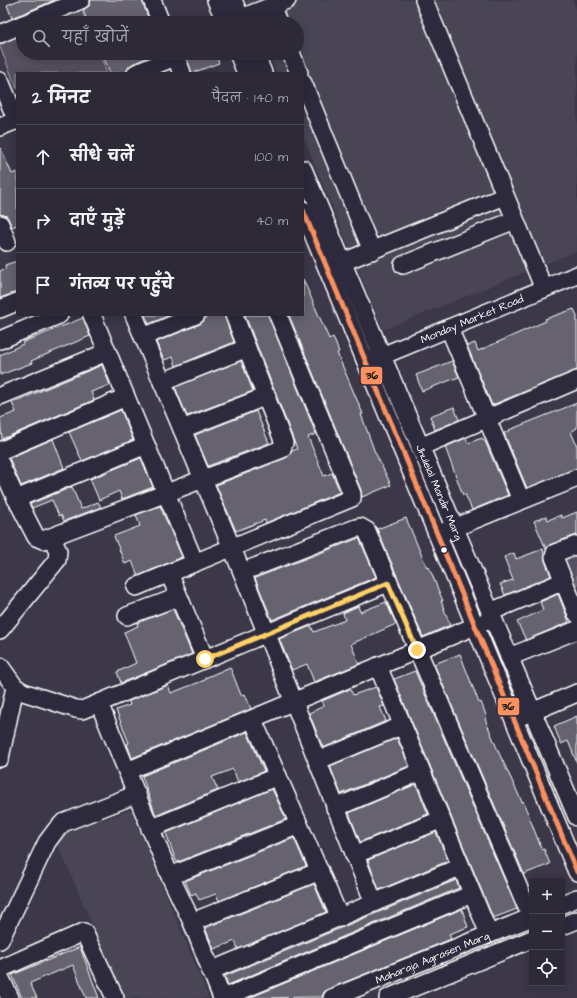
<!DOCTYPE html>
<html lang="hi">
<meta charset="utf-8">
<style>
body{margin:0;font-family:"Architects Daughter","Playpen Sans Deva",sans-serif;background:#35313f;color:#f1f3f6}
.controls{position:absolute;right:12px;bottom:12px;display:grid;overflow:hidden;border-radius:0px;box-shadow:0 2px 10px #0003}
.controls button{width:36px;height:36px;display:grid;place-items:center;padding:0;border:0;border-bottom:1px solid #484552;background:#2d2937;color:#f1f3f6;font:20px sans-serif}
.stop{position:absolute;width:12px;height:12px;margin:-9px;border:3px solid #ffd166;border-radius:50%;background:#fff}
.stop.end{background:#ffd166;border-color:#fff;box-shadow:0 1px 4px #0008}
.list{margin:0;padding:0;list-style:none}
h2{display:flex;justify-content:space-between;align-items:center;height:52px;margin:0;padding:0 16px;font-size:17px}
h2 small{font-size:13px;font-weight:400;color:#a7a6ad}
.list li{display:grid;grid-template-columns:26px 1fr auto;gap:12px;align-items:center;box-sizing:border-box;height:64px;padding:0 16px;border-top:1px solid #484552}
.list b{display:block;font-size:15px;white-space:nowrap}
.list em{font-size:13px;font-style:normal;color:#a7a6ad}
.icon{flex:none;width:22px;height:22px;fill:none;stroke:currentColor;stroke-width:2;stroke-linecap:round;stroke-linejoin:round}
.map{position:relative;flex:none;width:577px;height:998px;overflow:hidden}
.search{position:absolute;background:#2d2937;box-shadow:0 2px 10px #0003;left:16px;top:16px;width:288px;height:44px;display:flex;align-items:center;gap:10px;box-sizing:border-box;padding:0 14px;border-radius:22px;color:#a7a6ad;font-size:15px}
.panel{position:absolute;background:#2d2937;box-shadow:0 2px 10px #0003;left:16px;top:72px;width:288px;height:244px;border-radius:0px}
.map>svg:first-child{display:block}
.built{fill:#494455}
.green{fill:#555060;stroke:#aaa8b0}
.building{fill:#666270;stroke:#fff}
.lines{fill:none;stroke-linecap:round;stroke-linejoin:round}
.minor-casing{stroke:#fff;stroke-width:20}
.minor{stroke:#2f2a3d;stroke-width:17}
.bus-1-casing{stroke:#2f2a3d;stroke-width:8}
.bus-1{stroke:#fa915f;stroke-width:5}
.route{stroke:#ffd166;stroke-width:5}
.bus-dot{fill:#fff;stroke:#2f2a3d;stroke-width:1.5}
.labels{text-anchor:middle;stroke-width:3;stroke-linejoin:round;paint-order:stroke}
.street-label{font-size:11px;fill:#fff;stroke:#2f2a3d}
.line-badge{stroke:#2f2a3d;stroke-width:1.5}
.pale-badge-label{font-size:11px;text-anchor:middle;font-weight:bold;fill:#111}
</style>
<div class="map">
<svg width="577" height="998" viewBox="0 0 577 998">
<rect width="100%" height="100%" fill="#3c3749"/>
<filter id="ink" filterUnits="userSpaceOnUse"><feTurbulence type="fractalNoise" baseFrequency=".025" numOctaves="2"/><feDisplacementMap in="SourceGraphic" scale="8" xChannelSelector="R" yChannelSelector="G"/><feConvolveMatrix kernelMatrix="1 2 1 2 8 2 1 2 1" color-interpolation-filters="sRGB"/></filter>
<g filter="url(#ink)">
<path class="built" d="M247 0H573L577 11V251L383 330 303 136V73H277L269 53H297V23H256Z
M131 810 209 998H124L58 845 60 834Z"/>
<path class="green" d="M80 7 87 23H39Z
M23 29V53H99L107 73H17V89L0 47V39Z
M577 550V603L558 558Z"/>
<path class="building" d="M19 0H55L12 18 7 5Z
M91 0H142L150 23H88L83 10 89 6Z
M102 53H158L132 64 125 73H110Z
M185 53H215L219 63 192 73Z
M0 147 12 174 17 172V225L12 227 7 216 0 214Z
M17 261V292L0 298V271L6 268 5 265Z
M303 279 329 339 333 337 339 352 337 353 363 414H361L374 450 391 485 362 497 361 490 289 315H303Z
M574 309 577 316V370L492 405 467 346 475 343 478 351 546 321 545 319Z
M145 315H170L149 324Z
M206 315H224L234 342 176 366 173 357 164 360 156 342 200 324 204 321Z
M245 315H268L316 434 308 437 324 476 332 473 340 492 266 523 265 520 236 531 216 485 286 458 292 451 297 449Z
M83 318 90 336 31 361 32 363 0 375V355L23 344V342Z
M241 361 253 391 187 416 175 387Z
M452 361 459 377 422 391 416 375Z
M102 365 110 385 91 392 94 400 2 439 0 418 16 412 12 403Z
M577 403V428L571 432 577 446V468L527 488 504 433 510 431 509 430Z
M454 407 459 420 435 430 430 416Z
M121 410 133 440 82 461 69 432Z
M256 411 269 443 208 466 195 435Z
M466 438 468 443 482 438 484 441H485L508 495 472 510 465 494 463 495 445 447Z
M53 439 64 468 21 486 9 458Z
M141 458 153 487 122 499 119 491 99 500 90 479Z
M72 487 81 509 98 502 101 507 64 521 61 515 59 516 52 500 32 508 30 504Z
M160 506 182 557 138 576 132 561 125 564 114 536 140 526 136 515Z
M577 512V535L552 544 546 549 534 521 546 516 548 520 561 515 562 518Z
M406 518 427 568 429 567 437 587 443 601H441L450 625 423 637 377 529Z
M359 538 376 577 272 620 255 578Z
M543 549 545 561 551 576 505 595 500 584 513 580 504 557 514 553 516 559Z
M558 594 569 622 526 640 517 622 543 610 540 602Z
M386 602 396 624 351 644 359 664 314 682 307 664 292 670 279 639 311 626 314 632 345 620 343 613 358 606 360 612Z
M173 609 192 654 121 683 117 672 136 663 124 632 138 626 137 623Z
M460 654 479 703 481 702 487 718 485 719 499 753 522 802 523 801 542 850 544 849 550 864 524 874 434 664Z
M230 667 241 695 245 694 251 709 132 758 127 744 129 743 116 710 130 705 129 701 168 685 171 693 205 680V678Z
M415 671 517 909 493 918 394 679Z
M376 687 384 706 380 707 386 721 323 748 309 713 324 706 322 701 350 689 353 695Z
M577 716V763L568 741 561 744 554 726Z
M247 732 264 771 238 782 233 769 212 777 218 790 157 815 155 813 142 776Z
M397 738 409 766 341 794 330 766Z
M416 784 428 814 360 842 349 813Z
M272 789 286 819 178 862 176 861 166 833Z
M436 832 448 861 379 890 368 860Z
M294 838 306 866 219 901 216 894 199 900 196 893 191 895 185 881Z
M456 880 459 888 228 985 225 976Z
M314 884 326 912 238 949 235 941 214 949 205 928Z
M462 909 468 927 449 934 451 939 328 989 324 992 322 997 249 998Z
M80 947 99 998H86L73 965 30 983 37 998H22L12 975Z"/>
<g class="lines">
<defs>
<g id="minor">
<path d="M152 0 161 23"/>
<path d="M216 0 226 23"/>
<path d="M233 0 243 23"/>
<path d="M424 0 544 289"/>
<path d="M272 6 278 23"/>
<path d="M241 18 287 0"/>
<path d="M26 23 81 0"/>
<path d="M0 34 23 24"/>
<path d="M174 53 182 73"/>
<path d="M238 53 246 73"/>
<path d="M255 53 263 73"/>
<path d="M291 53 299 73"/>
<path d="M136 73 175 57"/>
<path d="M0 81 17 121"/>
<path d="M303 83 372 251"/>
<path d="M0 127 17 120"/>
<path id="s1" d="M303 169 577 817"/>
<path d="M303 210 577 872"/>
<path d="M0 224 7 242"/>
<path d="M343 262 505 196"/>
<path d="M403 265 515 220"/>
<path d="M0 309 17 302"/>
<path d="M92 315 195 563"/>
<path d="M134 315 242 572 374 903"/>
<path d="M449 328 521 500"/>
<path d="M143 337 196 315"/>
<path d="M0 340 59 315"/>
<path id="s2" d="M372 360 577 275"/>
<path d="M162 382 247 348"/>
<path d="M0 396 107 352"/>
<path d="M182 429 267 396"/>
<path d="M420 447 577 380"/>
<path d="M0 451 126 397"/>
<path d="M0 463 14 494 36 537 43 540 282 449 284 443 234 315"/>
<path d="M16 499 146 445"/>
<path d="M444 532 577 478"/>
<path d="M577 545 555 553 554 557 577 614"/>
<path d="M242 572 356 528 360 527 367 531 531 917"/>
<path d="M169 573 205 659"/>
<path d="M136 587 352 498V494L278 315"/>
<path d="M490 612 564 581"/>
<path d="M127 616 178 597"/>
<path d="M0 630 57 560 58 551 52 538"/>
<path d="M509 657 577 630"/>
<path d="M0 666 15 687 23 692 76 709 82 710 99 703"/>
<path d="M378 666 489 934"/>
<path d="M522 716 577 693"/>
<path d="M253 720 340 918"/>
<path d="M0 758 15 687"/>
<path d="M317 761 401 726"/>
<path d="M127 771 487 621"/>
<path d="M335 808 420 772"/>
<path d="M150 829 278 776"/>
<path d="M354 855 440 820"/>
<path d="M170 876 299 825"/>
<path d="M562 904 577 898"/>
<path d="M192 922 320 871"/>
<path d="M562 926 577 920"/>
<path d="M0 940 47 842 56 830 63 823 137 794"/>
<path d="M0 969 84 932 115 998"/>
<path d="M210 971 460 867"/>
<path d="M0 977 10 998"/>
<path d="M222 998 192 922 170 876 99 703 388 583"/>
<path d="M223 998 472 894"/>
<path id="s3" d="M332 998 532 917"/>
<path d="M388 998 532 939"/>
</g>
</defs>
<use href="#minor" class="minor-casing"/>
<use href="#minor" class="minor"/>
<defs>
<path id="bus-1" d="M303 210 577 872"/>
</defs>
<use href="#bus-1" class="bus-1-casing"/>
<use href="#bus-1" class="bus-1"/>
</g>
</g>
<g class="lines" filter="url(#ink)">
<path class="route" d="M205 659 388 583 417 650"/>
</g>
<circle class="bus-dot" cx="444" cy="550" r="3.5"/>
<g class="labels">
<g class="street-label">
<text dy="4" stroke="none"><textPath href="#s2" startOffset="108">Monday Market Road</textPath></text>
<text dy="4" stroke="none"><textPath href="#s1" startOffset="351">Jhulelal Mandir Marg</textPath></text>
<text dy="4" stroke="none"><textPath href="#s3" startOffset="108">Maharaja Agrasen Marg</textPath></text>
</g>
</g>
<g class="line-badge">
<rect x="360" y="366" width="23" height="19" rx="4" fill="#fa915f"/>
<rect x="497" y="697" width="23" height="19" rx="4" fill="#fa915f"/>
</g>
<g class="pale-badge-label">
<text x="372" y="379">36</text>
<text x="508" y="710">36</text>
</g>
</svg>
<div class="controls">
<button>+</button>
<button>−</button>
<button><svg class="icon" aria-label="locate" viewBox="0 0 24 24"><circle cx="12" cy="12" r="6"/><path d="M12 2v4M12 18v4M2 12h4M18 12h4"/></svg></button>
</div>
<div class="stop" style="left:205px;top:659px"></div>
<div class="stop end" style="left:417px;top:650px"></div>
<div class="search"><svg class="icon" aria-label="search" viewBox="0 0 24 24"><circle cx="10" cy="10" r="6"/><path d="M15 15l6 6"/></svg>यहाँ खोजें</div>
<section class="panel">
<h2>2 मिनट<small>पैदल · 140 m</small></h2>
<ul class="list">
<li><svg class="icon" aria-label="ahead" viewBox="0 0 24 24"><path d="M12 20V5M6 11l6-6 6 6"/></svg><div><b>सीधे चलें</b></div><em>100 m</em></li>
<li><svg class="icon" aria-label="right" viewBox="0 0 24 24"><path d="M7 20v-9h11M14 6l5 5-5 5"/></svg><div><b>दाएँ मुड़ें</b></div><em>40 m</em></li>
<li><svg class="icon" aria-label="arrive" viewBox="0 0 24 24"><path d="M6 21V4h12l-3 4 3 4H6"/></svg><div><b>गंतव्य पर पहुँचे</b></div></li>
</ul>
</section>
</div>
